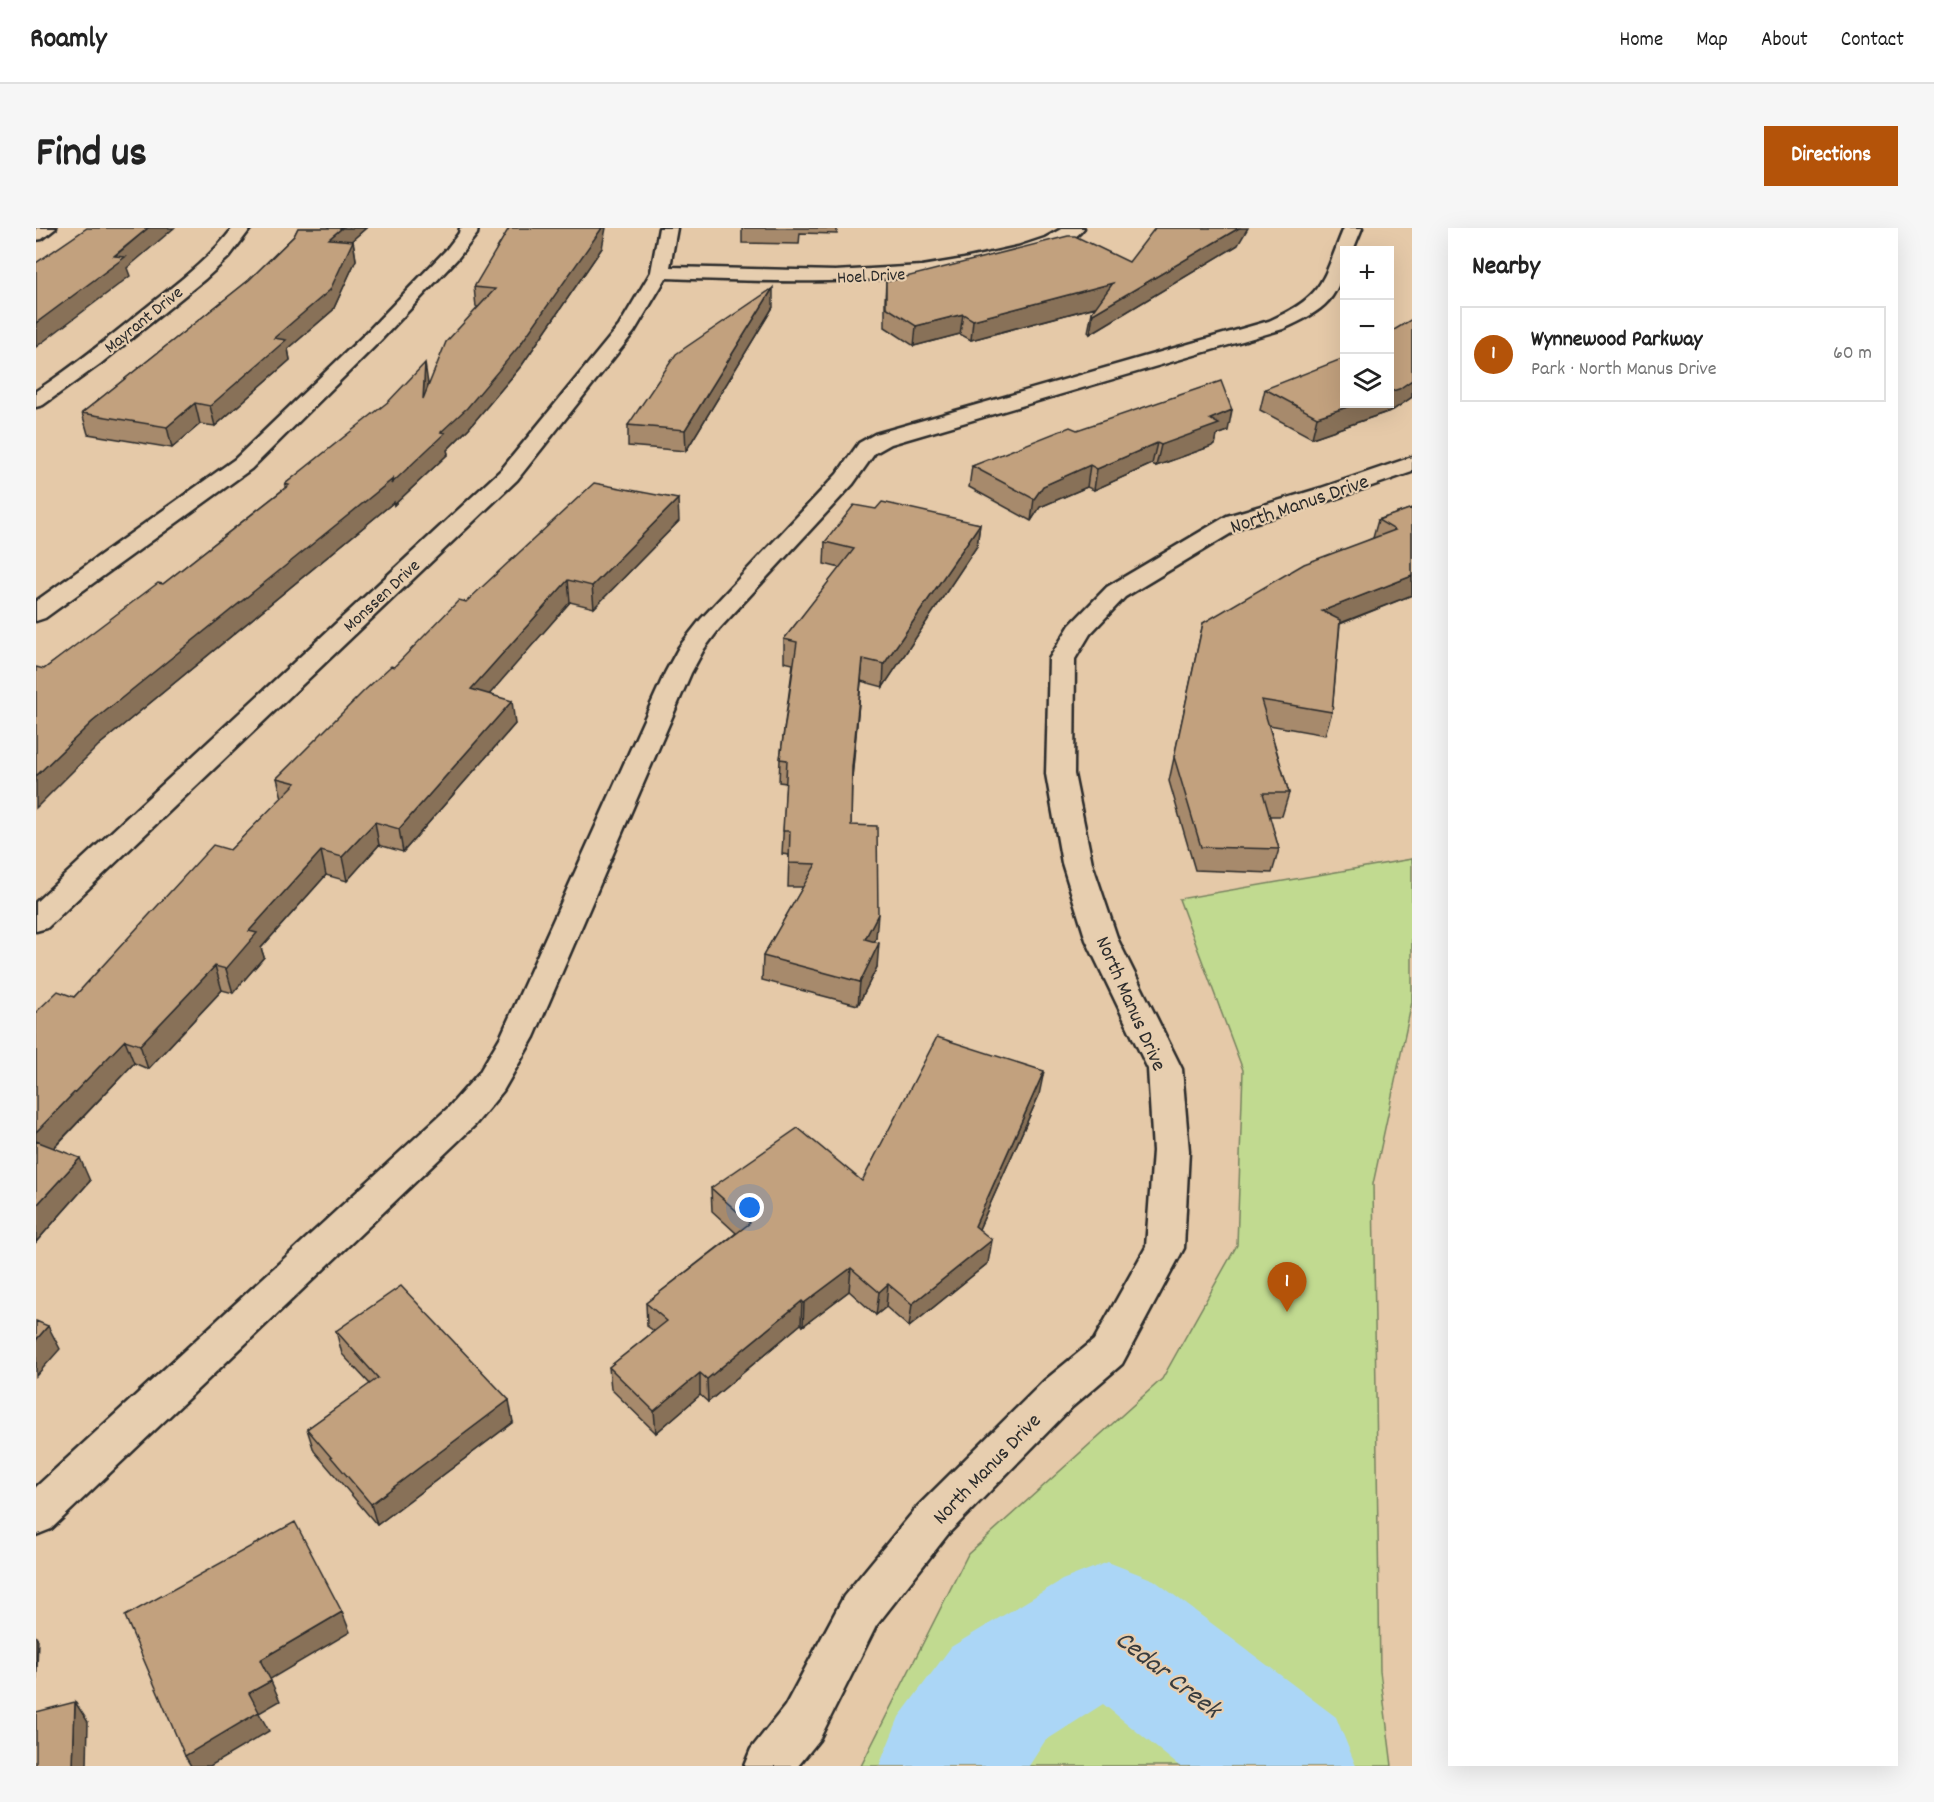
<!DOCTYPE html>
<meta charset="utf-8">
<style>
body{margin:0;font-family:Dekko,sans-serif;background:#f6f6f6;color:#222}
.controls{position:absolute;right:18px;top:18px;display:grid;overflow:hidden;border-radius:0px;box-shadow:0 6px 24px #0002}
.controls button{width:54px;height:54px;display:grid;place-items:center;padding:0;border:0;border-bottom:2px solid #e0e0e0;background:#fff;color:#222;font:30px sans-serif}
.you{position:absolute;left:714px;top:980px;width:21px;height:21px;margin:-15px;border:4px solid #fff;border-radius:50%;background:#1a73e8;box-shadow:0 0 0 9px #1a73e833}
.badge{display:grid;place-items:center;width:39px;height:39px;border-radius:50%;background:#b45309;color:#fff;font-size:20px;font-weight:700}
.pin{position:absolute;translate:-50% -50px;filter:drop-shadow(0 2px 3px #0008)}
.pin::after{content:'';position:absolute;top:32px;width:21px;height:18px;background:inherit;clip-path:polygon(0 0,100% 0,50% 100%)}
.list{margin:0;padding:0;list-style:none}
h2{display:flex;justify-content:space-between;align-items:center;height:78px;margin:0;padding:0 24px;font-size:26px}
h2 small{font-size:20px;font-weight:400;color:#767676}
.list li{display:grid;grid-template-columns:39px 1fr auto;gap:18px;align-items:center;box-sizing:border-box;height:96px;margin:0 12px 12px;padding:0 12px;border:2px solid #e0e0e0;border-radius:0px}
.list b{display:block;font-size:22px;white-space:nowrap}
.list p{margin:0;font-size:20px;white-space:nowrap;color:#767676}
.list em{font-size:20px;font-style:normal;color:#767676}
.icon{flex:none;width:33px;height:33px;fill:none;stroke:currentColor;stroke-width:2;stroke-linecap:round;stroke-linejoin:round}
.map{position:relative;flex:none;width:1376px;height:1538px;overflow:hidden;border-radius:0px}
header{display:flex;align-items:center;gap:36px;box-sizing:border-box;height:84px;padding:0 30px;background:#fff;border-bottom:2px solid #e0e0e0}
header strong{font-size:28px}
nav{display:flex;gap:33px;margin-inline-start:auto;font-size:21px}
.intro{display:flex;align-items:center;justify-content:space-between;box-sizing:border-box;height:144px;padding:0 36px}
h1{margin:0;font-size:42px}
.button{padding:15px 27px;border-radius:0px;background:#b45309;color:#fff;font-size:21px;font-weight:700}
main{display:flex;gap:36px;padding:0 36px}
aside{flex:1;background:#fff;border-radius:0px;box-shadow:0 6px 24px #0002}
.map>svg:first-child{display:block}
.green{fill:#c1da90;stroke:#76825e;stroke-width:1.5}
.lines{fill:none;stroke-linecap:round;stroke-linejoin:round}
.river{fill:#abd6f6;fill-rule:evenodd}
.minor-casing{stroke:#2b2b2b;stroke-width:5}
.minor{fill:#e7ceaf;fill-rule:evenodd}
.wall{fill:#a78a6c;stroke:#2b2b2b;stroke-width:1.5}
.shaded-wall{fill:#887158;stroke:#2b2b2b;stroke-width:1.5}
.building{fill:#c2a17e;stroke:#2b2b2b;stroke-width:1.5}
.labels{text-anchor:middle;stroke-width:4.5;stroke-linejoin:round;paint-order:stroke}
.far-street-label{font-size:18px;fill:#2b2b2b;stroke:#e7ceaf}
.street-label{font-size:21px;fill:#2b2b2b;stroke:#e7ceaf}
.near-water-label{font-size:27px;font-style:italic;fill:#383c3f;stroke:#e7ceaf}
</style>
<header>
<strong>Roamly</strong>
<nav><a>Home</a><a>Map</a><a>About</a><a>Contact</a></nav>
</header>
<div class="intro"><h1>Find us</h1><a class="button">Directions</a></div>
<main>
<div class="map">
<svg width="1376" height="1538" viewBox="0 0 1376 1538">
<rect width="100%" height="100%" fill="#e5c9a8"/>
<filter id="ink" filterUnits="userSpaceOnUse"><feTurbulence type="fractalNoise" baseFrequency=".0167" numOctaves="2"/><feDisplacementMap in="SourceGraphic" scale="12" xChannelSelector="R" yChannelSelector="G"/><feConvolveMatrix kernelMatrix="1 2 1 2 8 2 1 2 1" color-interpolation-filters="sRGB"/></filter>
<g filter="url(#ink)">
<path class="green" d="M1376 631V774L1337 956 1344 1443 1356 1538H825L932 1326 1126 1151 1201 1017 1207 842 1143 671Z"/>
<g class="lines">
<path class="river" d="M1072 1334 1118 1352 1300 1489 1320 1538H1143L1067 1476 1009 1513 993 1538H843L863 1489 915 1419 1026 1352Z"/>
<defs>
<path id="minor" d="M0 0H20L6 11 0 12Z
M197 0H215L193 29 169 51 64 136 7 177 0 179V163C37 139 71 111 106 83 138 57 172 33 197 0Z
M424 0H442L441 6 422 30 344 113 215 241 9 390 0 393V373L199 231 330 105 410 22 423 5Z
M623 0H641L634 39 799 43 886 38 928 31 982 19 1009 10 1027 0H1048C1036 17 1006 23 987 28 869 60 751 54 630 50L598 104 481 252 11 700 0 703V674L465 242 583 98 615 44Z
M1308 0H1326L1317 22H1308C1308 70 1287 83 1247 101L855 216 839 225 817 256 683 401 668 421 655 445 498 809 467 863 439 897 15 1301 0 1307V1259L413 879 443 845 465 808 629 445 643 419 665 391 801 246 823 215 839 206 1233 93C1289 68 1286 53 1308 0Z
M1376 229V244L1301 270 1207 298 1089 369 1054 406 1039 431 1038 546 1056 635 1082 712 1146 841 1153 923 1148 1020 1086 1136 1036 1179 912 1306 840 1398 783 1512 762 1538H708L715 1521 749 1478 808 1368 882 1278 1008 1153 1058 1112 1110 1019 1117 923 1112 841 1050 712 1026 635 1010 546 1013 431 1034 397 1071 359 1191 288 1285 260Z"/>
</defs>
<use href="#minor" class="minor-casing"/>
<use href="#minor" class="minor"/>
</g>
<path class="wall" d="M262 0H330L315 13H317L320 32 297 82 252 121 254 132 179 198 164 196 136 220 52 206 46 185 213 52 258 8Z
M706 0H801V6L764 5 763 16 706 15Z
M1202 17 1054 106 1052 104 1056 84 1060 79 935 112 924 106 878 118 849 99V73L850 54 1093 34Z
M566 20 486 137 433 200 411 222 412 226 358 277V274L63 517 8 441 127 356 249 260V256L392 156 391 161 443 79H440L438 59Z
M737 79 650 223 592 218V197Z
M1376 91V169L1357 182 1276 210 1224 182 1229 161 1308 176Z
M1041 202 1192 203 1181 207 1179 217 1120 238 1116 236 1058 262 1051 259 1004 279 995 293 933 259 936 238Z
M1376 280V367L1304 396 1296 484 1289 507 1233 497 1253 565 1246 588H1233L1243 621 1236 645 1159 642 1133 553 1167 395 1337 310 1342 292Z
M840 281 944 296 941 318 847 459 825 453 816 547 815 597 840 710 838 714 841 739 822 777 726 752 727 728 767 659H752L753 627 746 626 750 555 743 554 744 531 757 436 748 434V411L804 340 788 336 789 314Z
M643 293 558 380 534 374 453 466 479 496 367 624 343 617 311 653 290 647 225 720 228 729 197 765 186 762 112 841 98 835 18 920 54 953 0 1014 38 769 194 622 246 570 241 550 358 439 430 374Z
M1003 867 943 1001 952 1035 873 1099 850 1079 840 1087 813 1063 767 1098 765 1096 672 1174 664 1167 620 1205 575 1161 573 1139 618 1103 611 1098 610 1075 700 1005 676 983 675 960 826 953Z
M300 1103 477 1194 341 1297 278 1223 271 1201 334 1156 306 1126Z"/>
<path class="shaded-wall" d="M112 0H138L91 40 94 48 0 119V95Z
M306 0H330L296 30 293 11Z
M566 0H570L566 20 486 137 433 200 411 222 412 226 358 277V274L63 517 0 580V548L56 494 405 204Z
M1203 0H1212L1202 17 1054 106 1057 86Z
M317 13 320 32 297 82 252 121 254 132 179 198 174 178 238 110Z
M1077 55 1074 75 935 112 937 92Z
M737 60V79L650 223 649 202Z
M927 86 924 106 878 118 880 98Z
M389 135 392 156 390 192 387 171Z
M1376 152V169L1357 182 1276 210 1281 189 1320 176H1353V164Z
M159 175 164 196 136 220 131 199Z
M1196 182 1192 203 1181 207 1179 217 1120 238 1125 217 1174 191Z
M1121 215 1116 236 1058 262 1061 241Z
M1054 237 1051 259 1004 279 995 293 998 271 1007 258Z
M642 271 643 293 558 380 556 358Z
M944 296 941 318 847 459 848 436Z
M1376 348V367L1279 405 1286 383Z
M532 352 534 374 438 484 435 461Z
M827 431 825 453 815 562 816 539Z
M476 473 479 496 367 624 363 601Z
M339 594 343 617 311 653 306 629Z
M285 623 290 647 225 720 228 729 197 765 190 741 213 703Z
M842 686 840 710 827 735 829 711Z
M843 715 841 739 822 777 824 754Z
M179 738 186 762 112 841 104 817Z
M89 812 98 835 4 934 0 925V904Z
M1008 843 1003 867 934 1021 939 998Z
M44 930 54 953 0 1014V978Z
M956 1012 952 1035 873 1099 876 1076Z
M815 1040 813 1063 767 1098 768 1075Z
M852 1056 850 1079 840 1087 843 1064Z
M766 1073 765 1096 672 1174 671 1151Z
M12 1098 24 1121 0 1148V1112Z
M664 1145V1167L620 1205 618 1183Z
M473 1172 477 1194 341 1297 335 1276Z
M306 1384 314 1404 233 1452 224 1432Z
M0 1409 2 1412 0 1468Z
M235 1453 244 1473 223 1485 233 1503 174 1538H155L149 1528 213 1465Z
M39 1474 52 1494 51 1538H37Z"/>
<path class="building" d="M51 0H112L78 28 89 29 0 95V35Z
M262 0H306L293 11 317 13 294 62 238 110 250 112 174 178 159 175 131 199 46 185 213 52 258 8Z
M473 0H566L484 117 431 180 405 204 409 205 355 256 357 251 56 494 0 548V439L8 441 122 355 127 356 253 257 249 256 353 173 389 135 387 171 410 114 459 61 438 59Z
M1119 0H1203L1057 86 1056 84 1077 55 937 92 927 86 880 98 850 79V54L1032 8H1039L1093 34Z
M737 60 649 202 592 197 640 126Z
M1376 91V152L1363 161 1353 164V105Z
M1308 130V176H1320L1281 189 1229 161Z
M1185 153 1196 182 1174 191 1183 196 1125 217 1121 215 1061 241 1054 237 1007 258 998 271 936 238 1034 199 1041 202Z
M558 255 642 271 556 358 532 352 435 461 476 473 363 601 339 594 306 629 285 623 213 703 221 705 190 741 179 738 104 817 89 812 0 904V784L22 763 38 769 177 617 194 622 260 555 241 550 328 463 355 438 358 439 423 372 430 374Z
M846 274 944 296 848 436 827 431 816 539 815 597 841 598 842 686 829 711 843 715 824 754 727 728 780 636 753 635 754 603H747L751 532 744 531 761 414 748 411 818 321 789 314 818 277 840 281Z
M1376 280V348L1286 383 1304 392 1296 484 1225 472 1253 565H1227L1243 621 1165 619 1138 529 1167 395 1268 336 1359 302 1342 292Z
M901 809 1008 843 939 998 956 1012 876 1076 852 1056 843 1064 815 1040 768 1075 766 1073 671 1151 664 1145 618 1183 573 1139 631 1093 610 1075 714 995 675 960 762 900 826 953Z
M0 913 44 930 0 978Z
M365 1058 473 1172 335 1276 271 1201 342 1150 300 1103Z
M0 1093 12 1098 0 1112Z
M259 1294 306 1384 224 1432 235 1453 213 1465 223 1484 149 1528 89 1388Z
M39 1474 37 1538H0V1484Z"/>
</g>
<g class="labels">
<g class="far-street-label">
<text transform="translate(835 47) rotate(-3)" y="6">Hoel Drive</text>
<text transform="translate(107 91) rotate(-39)" y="6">Mayrant Drive</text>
<text transform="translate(345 367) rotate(-43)" y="6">Monssen Drive</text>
</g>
<g class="street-label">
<text transform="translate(1263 275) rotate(-19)" y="7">North Manus Drive</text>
<text transform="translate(1096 775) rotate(66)" y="7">North Manus Drive</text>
<text transform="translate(950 1240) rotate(-46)" y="7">North Manus Drive</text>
</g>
<g class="near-water-label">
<text transform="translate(1133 1445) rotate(38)" y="9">Cedar Creek</text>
</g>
</g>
</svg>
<div class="controls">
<button>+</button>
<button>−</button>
<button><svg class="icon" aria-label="layers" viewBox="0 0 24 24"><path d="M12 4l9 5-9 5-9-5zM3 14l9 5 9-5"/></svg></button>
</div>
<div class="you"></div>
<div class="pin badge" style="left:1251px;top:1084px">1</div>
</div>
<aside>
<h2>Nearby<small></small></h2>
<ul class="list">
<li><span class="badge">1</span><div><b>Wynnewood Parkway</b><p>Park · North Manus Drive</p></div><em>60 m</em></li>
</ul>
</aside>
</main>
